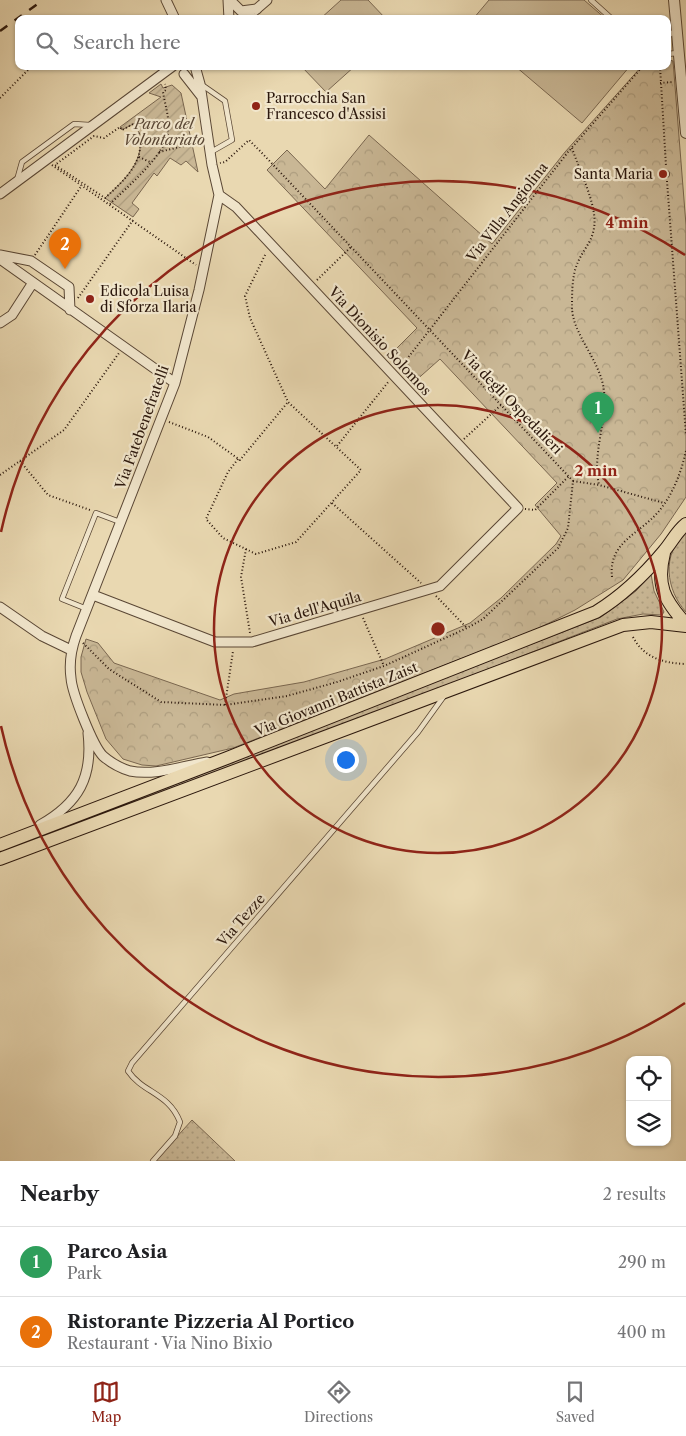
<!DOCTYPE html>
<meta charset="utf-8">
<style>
body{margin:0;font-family:"Libre Caslon Text",serif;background:#f6f6f6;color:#202124}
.controls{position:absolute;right:15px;bottom:15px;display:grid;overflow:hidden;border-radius:10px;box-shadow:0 1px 4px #0004}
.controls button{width:45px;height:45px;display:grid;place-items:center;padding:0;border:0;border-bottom:1px solid #e0e0e0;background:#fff;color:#202124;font:25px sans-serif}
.you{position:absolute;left:345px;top:759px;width:18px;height:18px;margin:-12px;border:4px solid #fff;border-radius:50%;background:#1a73e8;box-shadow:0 0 0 8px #1a73e833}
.badge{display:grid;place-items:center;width:32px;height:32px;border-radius:50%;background:#8f2418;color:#fff;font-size:16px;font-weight:700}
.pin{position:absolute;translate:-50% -41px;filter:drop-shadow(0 1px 2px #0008)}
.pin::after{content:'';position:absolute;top:26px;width:18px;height:15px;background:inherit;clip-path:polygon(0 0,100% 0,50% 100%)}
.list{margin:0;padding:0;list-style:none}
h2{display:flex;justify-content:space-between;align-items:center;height:65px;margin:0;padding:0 20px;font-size:21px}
h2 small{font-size:16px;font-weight:400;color:#757577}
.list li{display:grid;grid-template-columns:32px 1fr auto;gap:15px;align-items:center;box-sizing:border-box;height:70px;padding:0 20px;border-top:1px solid #e0e0e0}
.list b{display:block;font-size:19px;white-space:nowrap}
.list p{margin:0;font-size:16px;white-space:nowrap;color:#757577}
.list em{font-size:16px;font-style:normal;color:#757577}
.icon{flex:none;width:28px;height:28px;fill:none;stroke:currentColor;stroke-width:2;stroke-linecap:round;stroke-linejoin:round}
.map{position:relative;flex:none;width:686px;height:1161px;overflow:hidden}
.search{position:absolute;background:#fff;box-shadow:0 1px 4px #0004;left:15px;right:15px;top:15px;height:55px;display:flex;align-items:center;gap:12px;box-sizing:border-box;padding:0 18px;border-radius:10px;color:#757577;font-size:19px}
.sheet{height:205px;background:#fff}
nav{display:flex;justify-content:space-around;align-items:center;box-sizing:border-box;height:70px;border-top:1px solid #e0e0e0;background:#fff;font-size:14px;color:#757577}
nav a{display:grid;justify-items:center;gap:2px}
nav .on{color:#8f2418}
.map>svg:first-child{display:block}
.grass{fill:url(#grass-dots);stroke:#7a6750}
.park{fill:url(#park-crowns);stroke:#7a6750}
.garden{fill:url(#garden-furrows);stroke:#7a6750}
.pitch{fill:#c9b795;stroke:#7a6750}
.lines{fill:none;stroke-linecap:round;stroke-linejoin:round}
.service-casing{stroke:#5a4735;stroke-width:6}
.pedestrian-casing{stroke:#5a4735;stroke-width:8}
.minor-casing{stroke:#5a4735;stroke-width:11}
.tertiary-casing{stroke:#5a4735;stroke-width:12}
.primary-casing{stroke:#2b170c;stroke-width:14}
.path{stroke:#2b170c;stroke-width:2;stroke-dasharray:1 2.5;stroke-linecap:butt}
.service{stroke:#f1e6cc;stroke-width:4.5}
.pedestrian{stroke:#f1e6cc;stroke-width:6}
.minor{stroke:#f1e6cc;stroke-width:9}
.tertiary{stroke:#f1e6cc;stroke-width:10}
.primary{stroke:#e9d8b1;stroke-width:12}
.rail{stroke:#2b170c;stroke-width:2.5;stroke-dasharray:9 9;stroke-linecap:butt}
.ring{fill:none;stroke:#8f2418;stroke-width:2.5}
.poi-dot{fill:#8f2418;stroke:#f1e6cc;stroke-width:2}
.labels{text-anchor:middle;stroke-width:4.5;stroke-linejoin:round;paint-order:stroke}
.poi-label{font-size:14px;fill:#2b170c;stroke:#f1e6cc;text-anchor:start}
.park-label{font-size:14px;font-style:italic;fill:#5a4735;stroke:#f1e6cc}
.street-label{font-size:14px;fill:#2b170c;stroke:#f1e6cc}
.centre{fill:#8f2418;stroke:#f1e6cc;stroke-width:2.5}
.ring-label{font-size:15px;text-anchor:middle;font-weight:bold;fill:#8f2418;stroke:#f1e6cc;stroke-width:4.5;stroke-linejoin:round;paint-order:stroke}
</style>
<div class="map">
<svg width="686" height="1161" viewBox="0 0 686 1161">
<defs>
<pattern id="grass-dots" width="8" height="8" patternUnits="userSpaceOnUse" patternTransform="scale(1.25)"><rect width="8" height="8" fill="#c9b795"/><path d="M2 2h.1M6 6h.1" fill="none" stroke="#ad9d7f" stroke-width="1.8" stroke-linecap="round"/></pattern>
<pattern id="park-crowns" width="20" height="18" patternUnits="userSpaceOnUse" patternTransform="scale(1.25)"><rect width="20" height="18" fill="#c9b795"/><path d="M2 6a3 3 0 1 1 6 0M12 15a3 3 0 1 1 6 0" fill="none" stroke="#ad9d7f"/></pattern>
<pattern id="garden-furrows" width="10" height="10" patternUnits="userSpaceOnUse" patternTransform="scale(1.25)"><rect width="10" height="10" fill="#c9b795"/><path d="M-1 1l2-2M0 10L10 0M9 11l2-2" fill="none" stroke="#ad9d7f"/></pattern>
</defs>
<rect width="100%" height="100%" fill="#e9d8b1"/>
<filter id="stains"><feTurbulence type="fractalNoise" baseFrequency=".004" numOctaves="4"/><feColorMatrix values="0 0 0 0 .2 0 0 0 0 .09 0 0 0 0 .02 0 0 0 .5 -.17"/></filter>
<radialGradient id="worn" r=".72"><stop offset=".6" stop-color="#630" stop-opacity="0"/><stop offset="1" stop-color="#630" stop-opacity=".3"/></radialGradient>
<path class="grass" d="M686 532V612C666 590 661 554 686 532Z
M651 574 654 591 664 612 662 615 643 614 617 619 211 777 0 855V851L601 617 636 591Z
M192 1120 235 1161H155Z"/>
<path class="park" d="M667 59 673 61 686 225V497L661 534 623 580 575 610 537 629 233 748 156 766 142 765 123 759 106 739 87 692 81 672V657L86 639 98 643 114 663 220 700 234 694 304 682 385 659 470 623 501 598 556 544 561 536 535 505 557 483 440 359 413 383 388 357 417 328 267 170 287 150 325 189 369 135 492 244 565 152 642 66H667Z"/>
<path class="garden" d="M161 84 163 88 172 85 181 93 198 172 186 161 181 165 170 158 157 176 154 173 132 203 139 209 133 217 105 198C128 177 151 155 135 123L122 130 120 127 161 97 149 93Z"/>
<path class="pitch" d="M341 0H368L386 19H320Z
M489 0H584L606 19H473Z
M301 66H355L326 92Z
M515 66H630L582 123Z"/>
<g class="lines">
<defs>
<path id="service" d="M591 0 612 19
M667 37 676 30
M667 54 678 53
M202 85 225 101 232 140 211 152
M17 180 22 162 74 124 90 125
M87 609 62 599 96 513 120 522
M153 1161 175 1136 180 1122C169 1093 143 1093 128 1071L132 1063 418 732 444 696"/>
<path id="pedestrian" d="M663 174H666"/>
<path id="minor" d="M166 0 175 19
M228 0 229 19
M230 0 241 11 257 9
M245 19 267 0
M195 66 200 84 212 165 219 195 199 290 175 383 76 636C71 650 69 664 71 678 72 693 93 746 103 756 111 763 120 768 130 771 154 776 183 766 207 762
M184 74 202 97
M0 194 173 66
M0 255 31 261 69 287 70 310
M0 259 175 383
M0 323 12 315 32 284
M93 595 215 642H252L440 586 518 508 236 207 219 195
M0 607 42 636 71 650
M40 825C79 803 93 777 88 733"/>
<path id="tertiary" d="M674 0 686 133"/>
<path id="primary" d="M664 553C656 585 664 600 686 624
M0 845 227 758 596 612C622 596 644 575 664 551 672 542 676 532 686 524
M0 859 623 625 651 622 686 626"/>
</defs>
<use href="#service" class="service-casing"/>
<use href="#pedestrian" class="pedestrian-casing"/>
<use href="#minor" class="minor-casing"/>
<use href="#tertiary" class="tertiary-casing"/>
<use href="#primary" class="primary-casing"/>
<path class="path" d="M660 66 666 166
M660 83 672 82
M0 98 32 66
M135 123C151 156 128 177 105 198L55 165 94 136 104 138 120 127 122 130Z
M572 148C579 170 598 206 594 228 592 242 583 250 578 262 572 274 572 293 572 307 572 334 601 361 604 391 607 423 592 453 599 485
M159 152 200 142
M139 157 150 162
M52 165 196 265
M667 181 686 435
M110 204C126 188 167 154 168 131 170 119 165 105 163 92L166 90 165 84
M35 255 82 185
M317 280 351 247
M78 298 133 220
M400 368 568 152 643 66
M169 422 208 437 240 460 288 402
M464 439 501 405
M337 446 389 381
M238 459 228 472 206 519 223 538 256 554 296 542 361 470 288 402 250 318 245 296 266 253
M20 461 48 495 90 510
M0 475 64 430 119 353
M573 481 599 485 664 503
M332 503 421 583
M525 509 535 510 569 476
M246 549 241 577 250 633
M612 577C608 542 640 534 659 511 673 494 681 473 686 451
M436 596 467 628
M363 618 384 666
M633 637C644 658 663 663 686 664
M83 643 109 669 161 702 225 705 287 696 337 682 384 666 467 628 483 619 558 548 568 528 573 481 261 152 249 140 225 162 220 163
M225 705 233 651"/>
<use href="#service" class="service"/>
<use href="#pedestrian" class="pedestrian"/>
<use href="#minor" class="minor"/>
<use href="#tertiary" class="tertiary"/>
<use href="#primary" class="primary"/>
<path class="rail" d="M0 31 43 0"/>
</g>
<g class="ring">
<circle cx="438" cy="629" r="224"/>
<path d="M685 1003A448 448 0 0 1 1 726M1 532A448 448 0 0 1 685 255"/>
</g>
<g class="poi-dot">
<circle cx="256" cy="106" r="5"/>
<circle cx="663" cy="174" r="5"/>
<circle cx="90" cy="299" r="5"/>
</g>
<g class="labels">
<g class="poi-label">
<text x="266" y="103">Parrocchia San<tspan x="266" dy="16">Francesco d'Assisi</tspan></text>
<text x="653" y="179" text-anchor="end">Santa Maria</text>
<text x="100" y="296">Edicola Luisa<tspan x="100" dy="16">di Sforza Ilaria</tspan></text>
</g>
<g class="park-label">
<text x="164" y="129">Parco del<tspan x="164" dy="16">Volontariato</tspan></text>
</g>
<g class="street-label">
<text transform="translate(507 212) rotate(-52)" y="5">Via Villa Angiolina</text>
<text transform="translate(380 341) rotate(47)" y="5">Via Dionisio Solomos</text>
<text transform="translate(512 402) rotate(46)" y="5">Via degli Ospedalieri</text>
<text transform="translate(142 427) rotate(-70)" y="5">Via Fatebenefratelli</text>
<text transform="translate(315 609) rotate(-16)" y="5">Via dell'Aquila</text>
<text transform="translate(336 699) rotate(-22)" y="5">Via Giovanni Battista Zaist</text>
<text transform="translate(241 920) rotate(-49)" y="5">Via Tezze</text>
</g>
</g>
<circle cx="438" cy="629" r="8" class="centre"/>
<g class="ring-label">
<text x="627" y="228">4 min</text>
<text x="596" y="476">2 min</text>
</g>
<rect width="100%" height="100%" filter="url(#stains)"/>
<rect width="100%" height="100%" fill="url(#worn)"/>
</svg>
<div class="controls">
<button><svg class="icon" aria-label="locate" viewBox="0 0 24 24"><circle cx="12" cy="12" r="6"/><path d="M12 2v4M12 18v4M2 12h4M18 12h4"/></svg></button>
<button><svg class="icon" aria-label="layers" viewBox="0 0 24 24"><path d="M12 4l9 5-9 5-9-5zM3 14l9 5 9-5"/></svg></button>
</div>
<div class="you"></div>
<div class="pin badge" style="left:598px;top:433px;background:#2e9e5b">1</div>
<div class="pin badge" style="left:65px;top:269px;background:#e8710a">2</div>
<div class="search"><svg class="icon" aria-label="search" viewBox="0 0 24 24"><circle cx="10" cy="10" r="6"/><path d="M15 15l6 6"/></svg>Search here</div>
</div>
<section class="sheet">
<h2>Nearby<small>2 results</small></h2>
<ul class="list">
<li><span class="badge" style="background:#2e9e5b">1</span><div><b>Parco Asia</b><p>Park</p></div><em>290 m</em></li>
<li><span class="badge" style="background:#e8710a">2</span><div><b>Ristorante Pizzeria Al Portico</b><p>Restaurant · Via Nino Bixio</p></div><em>400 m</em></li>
</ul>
</section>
<nav>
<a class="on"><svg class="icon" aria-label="map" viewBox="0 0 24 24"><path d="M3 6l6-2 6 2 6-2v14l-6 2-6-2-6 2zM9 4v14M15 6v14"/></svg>Map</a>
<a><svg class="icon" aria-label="directions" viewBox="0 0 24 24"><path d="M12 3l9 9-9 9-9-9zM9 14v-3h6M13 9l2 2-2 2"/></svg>Directions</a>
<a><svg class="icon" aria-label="saved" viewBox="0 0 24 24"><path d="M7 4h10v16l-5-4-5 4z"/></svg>Saved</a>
</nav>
